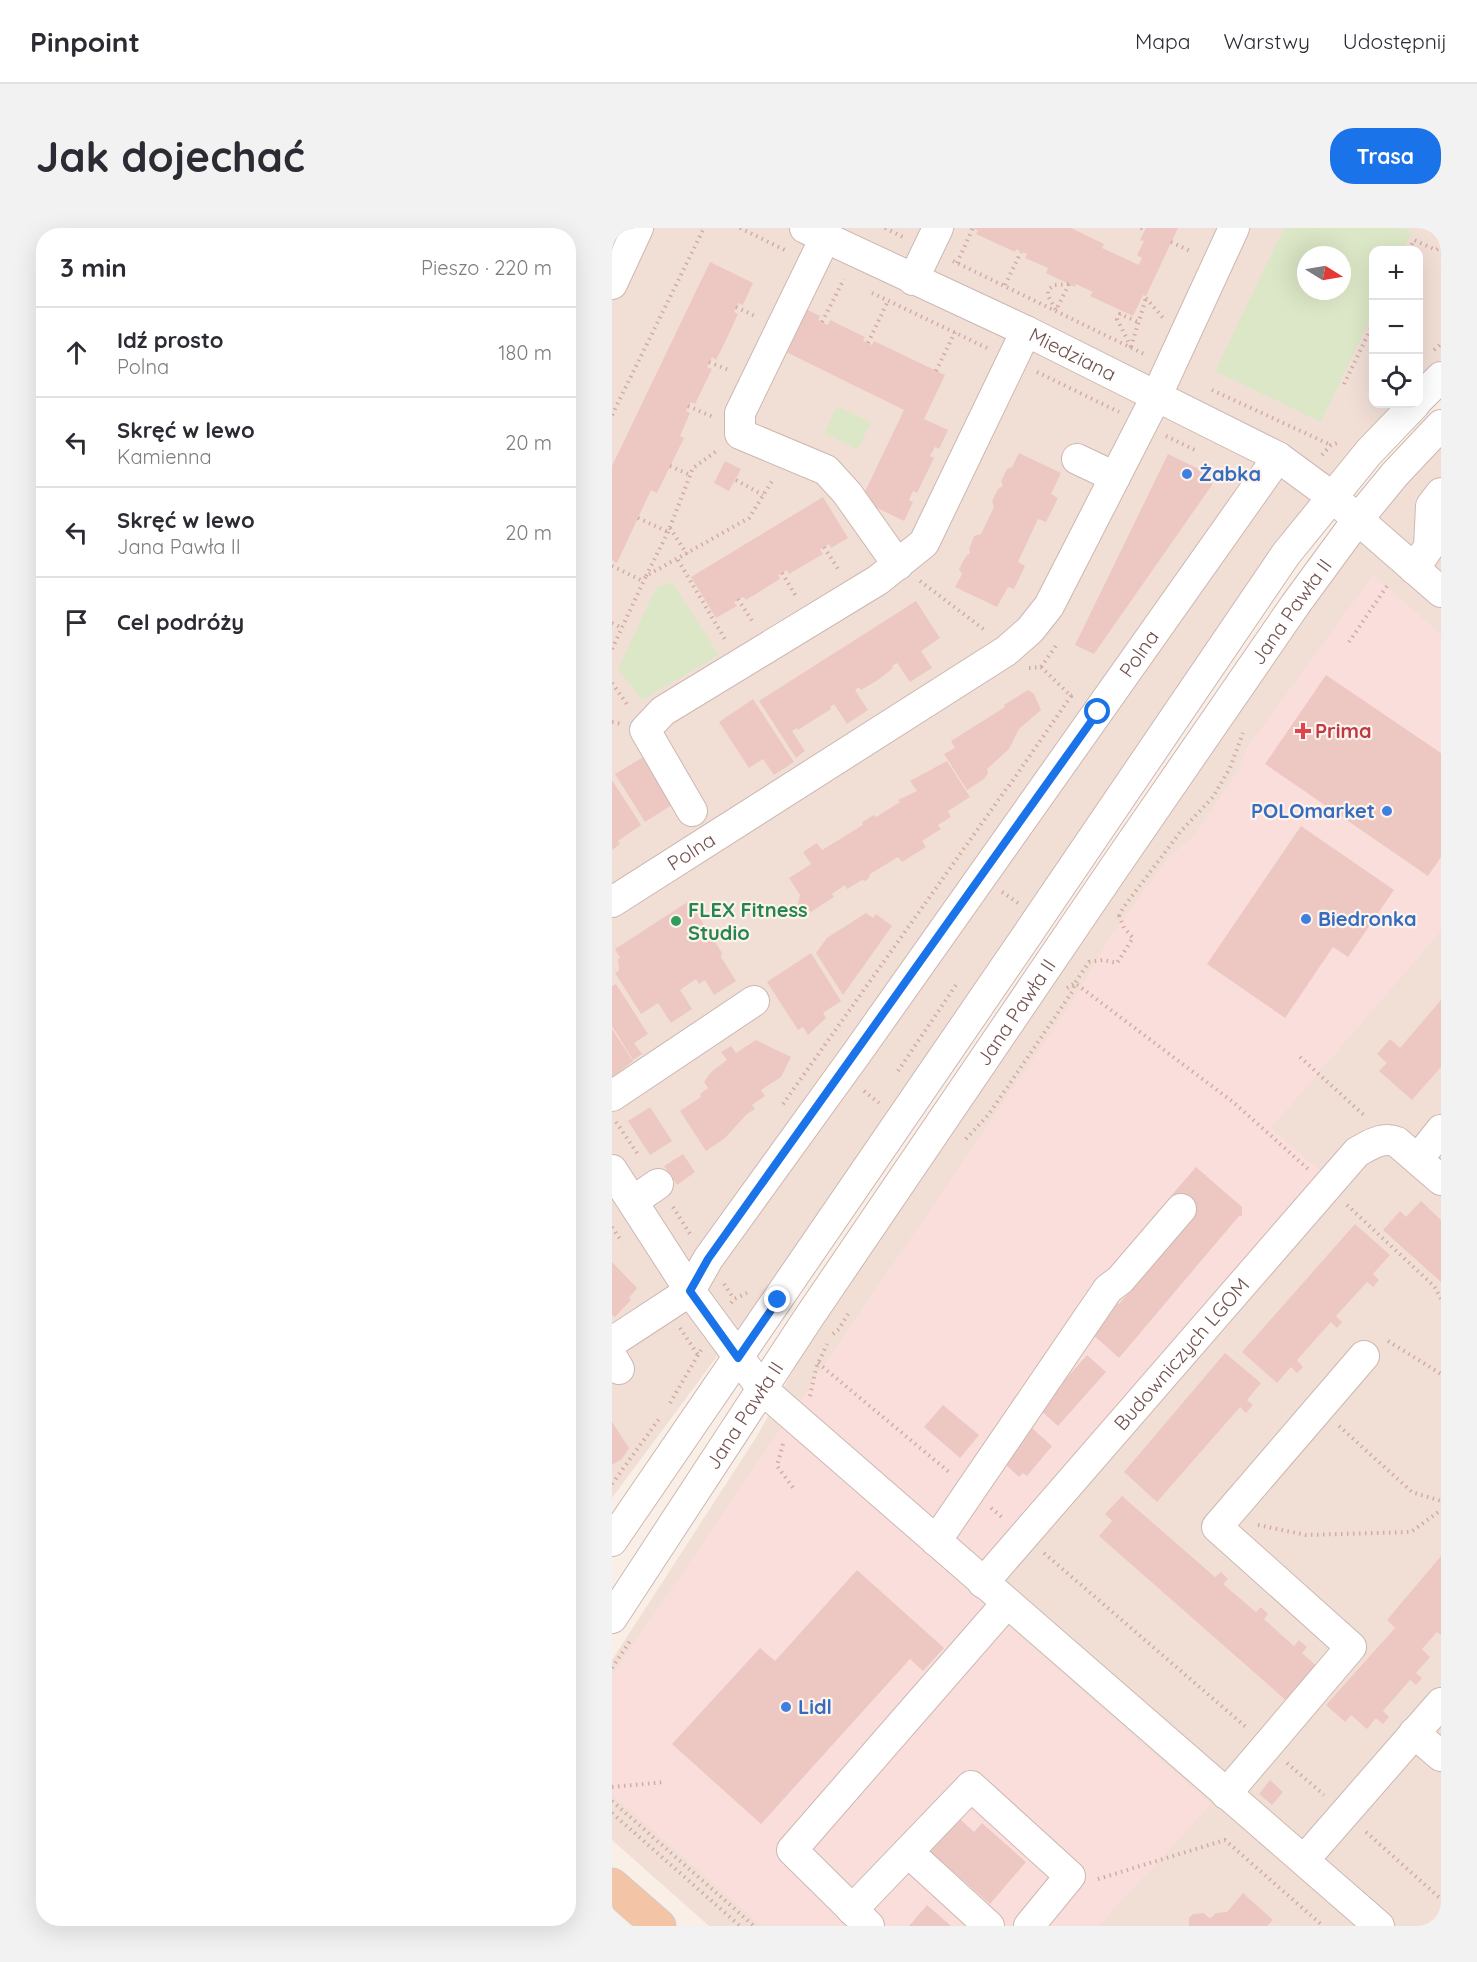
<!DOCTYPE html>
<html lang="pl">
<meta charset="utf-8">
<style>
body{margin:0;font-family:Quicksand,sans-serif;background:#f2f2f3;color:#2b2b33}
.controls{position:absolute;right:18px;top:18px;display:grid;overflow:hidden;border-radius:12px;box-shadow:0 6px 24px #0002}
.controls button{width:54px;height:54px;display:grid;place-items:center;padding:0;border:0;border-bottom:2px solid #e1e1e2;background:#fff;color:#2b2b33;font:30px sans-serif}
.compass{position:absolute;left:685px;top:18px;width:54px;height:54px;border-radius:50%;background:#fff;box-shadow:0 6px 24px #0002;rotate:101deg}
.stop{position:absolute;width:18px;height:18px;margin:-14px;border:4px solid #1a73e8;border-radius:50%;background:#fff}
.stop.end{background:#1a73e8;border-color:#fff;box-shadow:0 2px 6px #0008}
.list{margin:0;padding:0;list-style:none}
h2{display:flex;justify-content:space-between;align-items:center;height:78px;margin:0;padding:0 24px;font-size:26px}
h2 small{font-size:20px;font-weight:400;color:#7c7c81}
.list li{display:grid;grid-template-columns:39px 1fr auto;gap:18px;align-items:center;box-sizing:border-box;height:90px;padding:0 24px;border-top:2px solid #e1e1e2}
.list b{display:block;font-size:22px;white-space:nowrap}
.list p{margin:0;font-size:20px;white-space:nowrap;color:#7c7c81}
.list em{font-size:20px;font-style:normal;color:#7c7c81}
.icon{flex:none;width:33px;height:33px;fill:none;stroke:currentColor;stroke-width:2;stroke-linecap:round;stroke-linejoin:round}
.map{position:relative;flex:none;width:829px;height:1698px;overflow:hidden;border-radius:24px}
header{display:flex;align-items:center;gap:36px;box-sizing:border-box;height:84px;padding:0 30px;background:#fff;border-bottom:2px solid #e1e1e2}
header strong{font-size:28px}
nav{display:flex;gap:33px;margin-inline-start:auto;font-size:21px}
.intro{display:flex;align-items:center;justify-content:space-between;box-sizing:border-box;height:144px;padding:0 36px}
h1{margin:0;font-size:42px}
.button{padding:15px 27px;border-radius:24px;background:#1a73e8;color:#fff;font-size:21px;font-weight:700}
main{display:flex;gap:36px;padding:0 36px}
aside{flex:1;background:#fff;border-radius:24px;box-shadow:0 6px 24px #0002}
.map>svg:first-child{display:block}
.residential{fill:#f1dfd6;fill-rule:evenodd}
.commercial{fill:#fadedc}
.green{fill:#dce7c7;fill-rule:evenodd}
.building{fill:#edc8c2}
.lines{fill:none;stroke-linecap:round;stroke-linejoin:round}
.minor-casing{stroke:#cdb7b1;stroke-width:32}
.major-casing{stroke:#d5cbca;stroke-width:35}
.path{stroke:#d2aba5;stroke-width:4;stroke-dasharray:1.5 4.5;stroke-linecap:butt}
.minor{stroke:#fff;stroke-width:30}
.major{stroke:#f3c4a6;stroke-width:33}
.route{stroke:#1a73e8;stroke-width:8}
.shop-dot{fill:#3f7fe0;stroke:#fdf3ed;stroke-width:2}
.health-dot{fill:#e0444e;stroke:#fdf3ed;stroke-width:2}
.leisure-dot{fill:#2e9e5b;stroke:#fdf3ed;stroke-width:2}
.labels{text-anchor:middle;stroke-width:4.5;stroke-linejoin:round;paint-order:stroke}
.street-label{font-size:20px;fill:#72524e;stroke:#fdf3ed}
.shop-label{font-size:20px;font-weight:bold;fill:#366cbe;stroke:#fdf3ed;text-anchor:start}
.health-label{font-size:20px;font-weight:bold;fill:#be3a42;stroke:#fdf3ed;text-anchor:start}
.leisure-label{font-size:20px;font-weight:bold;fill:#27864d;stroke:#fdf3ed;text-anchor:start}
</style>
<header>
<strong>Pinpoint</strong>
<nav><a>Mapa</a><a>Warstwy</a><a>Udostępnij</a></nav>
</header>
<div class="intro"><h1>Jak dojechać</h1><a class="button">Trasa</a></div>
<main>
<aside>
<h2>3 min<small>Pieszo · 220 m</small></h2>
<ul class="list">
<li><svg class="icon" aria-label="ahead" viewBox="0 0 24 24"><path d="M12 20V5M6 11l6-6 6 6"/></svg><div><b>Idź prosto</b><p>Polna</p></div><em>180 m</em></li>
<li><svg class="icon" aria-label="left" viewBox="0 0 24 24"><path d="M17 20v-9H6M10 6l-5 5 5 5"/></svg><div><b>Skręć w lewo</b><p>Kamienna</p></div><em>20 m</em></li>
<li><svg class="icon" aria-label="left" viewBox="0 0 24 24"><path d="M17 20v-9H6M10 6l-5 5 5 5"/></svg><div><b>Skręć w lewo</b><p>Jana Pawła II</p></div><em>20 m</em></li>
<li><svg class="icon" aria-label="arrive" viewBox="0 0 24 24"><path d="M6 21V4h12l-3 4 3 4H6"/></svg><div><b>Cel podróży</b></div></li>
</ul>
</aside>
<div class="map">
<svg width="829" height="1698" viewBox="0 0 829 1698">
<rect width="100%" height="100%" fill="#faefe7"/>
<path class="residential" d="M0 0H829V131L807 154 806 22H762V176H785L734 227 688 285 144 1076 0 1270ZM694 27H730V63H694Z
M829 219V1698H97L0 1612V1432L145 1208 184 1137 509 654 739 324 781 270Z"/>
<path class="commercial" d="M761 347 829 406V703L659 900 710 945 350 1357 599 1576 486 1698H150L2 1568 0 1551V1448L466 765 497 711 557 629 583 607 626 543 635 520Z"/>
<path class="green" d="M672 0H791L800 4 791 22H762L761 85 709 194 603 143ZM694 27H730V63H694Z
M225 178 259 194 246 222 212 205Z
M60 354 107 427 30 472 6 441 44 360Z"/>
<path class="building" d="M361 0H459L492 16 490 20 527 37 530 30 525 27 532 13 528 12 534 0H566L534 68 531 67 521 88 478 68 481 64 464 56 463 59 434 45 436 40 413 30 415 26 404 21 403 24 364 6 366 3Z
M98 34 141 55 131 77 126 75 122 84 126 86 115 110 104 132 100 129 95 139 100 141 83 176 79 174 74 183 78 185 68 208 72 210 45 265 39 262 5 335 0 332V238Z
M190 79 208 88 206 92 216 97 218 92 253 109 251 113 260 117 262 113 333 147 312 191 336 202 327 221 323 219 318 228 322 230 305 265 301 263 297 272 301 274 292 293 249 272 292 182 170 122Z
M407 225 449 245 439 266 446 270 434 294 426 291 406 334 413 338 402 361 396 359 385 379 343 359 350 346 347 341 354 328 358 325 357 321 362 308 369 306 382 279 380 273 386 261 391 258 389 253 395 241 400 239Z
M556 226 589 242 600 251V257L482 426 463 417Z
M113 233 129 241 117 263 102 255Z
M211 269 236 310 219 320 217 316 208 321 211 326 177 346 175 342 170 345 166 347 168 351 134 372 131 369 126 371 122 374 125 378 104 390 79 349Z
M304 373 328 410 309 423 320 440 298 454 285 435 280 438 281 440 266 452 249 462 247 459 243 462 256 482 235 496 222 476 218 479 219 481 186 502 185 500 180 503 193 523 184 530 147 473Z
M714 447 829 525V629L816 648 653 536Z
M416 462 422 466 429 482 407 501 397 521 375 541 376 545 372 551 355 562 332 526 343 520 339 513 393 479 392 477Z
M141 471 182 534 162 547 151 531 137 540 107 494Z
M33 528 63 575 33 594 3 546Z
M335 533 358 569 336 583 339 589 326 597 329 601 310 613 314 619 290 634 286 629 258 646 257 650 253 653 250 652 235 661 233 657 220 666 222 669 199 684 197 682 185 680 188 667 177 650 199 636 191 624 205 615 210 622 251 597 250 594 262 587 264 589 288 574 286 572 305 563 298 553Z
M0 552 29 597 6 613 8 616 0 622Z
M689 598 782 662 736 729 721 719 673 790 595 736Z
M77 673 110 725 109 729 124 753 102 767 93 752 87 756 84 751 68 762 80 781 59 795 46 775 29 786 3 745 7 742 6 731 8 730 3 721Z
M254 685 261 690 264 686 280 698 231 767 204 725 215 710Z
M199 725 229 773 211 785 214 790 196 807 191 799 186 802 155 754Z
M4 756 36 806 22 815 30 826 21 832 0 798V758Z
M829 772V839L800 872 767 843 775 835 765 826 778 811 788 820Z
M0 801 21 833 0 849Z
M144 812 179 829 169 849 149 862 153 868 140 877 143 881 135 886 113 910 94 923 68 883 89 869 88 866 96 860 92 854 99 844 115 832 109 824 119 818 124 825Z
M38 879 60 913 38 927 16 893Z
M71 926 83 944 65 957 52 938Z
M584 939 630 979V988H627L507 1130 478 1104 504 1074 507 1076 581 991 558 969Z
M809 973 829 992V1054L771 1002 788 983 794 989Z
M743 996 778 1027 761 1046 767 1052 761 1059 755 1054 724 1088 730 1094 725 1100 719 1094 685 1132 691 1139 685 1145 679 1139 665 1155 630 1124Z
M0 1034 25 1060 17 1070 19 1072 3 1089 0 1087Z
M613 1125 649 1155 635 1172 641 1177 634 1185 628 1179 545 1274 512 1244Z
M475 1127 494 1144 446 1198 427 1181Z
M331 1177 367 1207 348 1230 312 1199Z
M0 1194 17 1220 10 1231 0 1237Z
M420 1200 440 1218 415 1248 411 1245 407 1249 391 1234Z
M510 1268 603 1349 609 1344 616 1351 611 1356 644 1384 649 1379 656 1386 652 1391 682 1418 687 1412 695 1419 690 1425 708 1441 677 1475 487 1308 500 1293 493 1286Z
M829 1328V1407L825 1404 810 1421 818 1429 804 1445 810 1450 804 1457 798 1452 771 1483 777 1489 771 1496 764 1490 755 1501 739 1487 733 1494 714 1477 783 1400 775 1392Z
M245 1342 332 1420 311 1443 298 1431 149 1596 60 1516 148 1420 163 1433Z
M658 1552 671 1564 660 1577 647 1566Z
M347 1590 362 1604 370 1595 414 1634 378 1676 318 1623Z
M631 1665 661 1692 655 1698H577V1690L581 1686 592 1685 597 1690 600 1689 604 1685 615 1684Z
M315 1677 339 1698H297Z"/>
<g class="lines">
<defs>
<g id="minor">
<path id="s1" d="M193 0 414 103 666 229 719 268 829 364"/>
<path d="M213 10 128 185V206L214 242 235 265 286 337"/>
<path d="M301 52 326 0"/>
<path d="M0 56 26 0"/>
<path d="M806 172 829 149"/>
<path d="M465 231 503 249"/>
<path d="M802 341 817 319 819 278 829 265"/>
<path d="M80 583 33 502 51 483 266 352 312 315 414 103"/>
<path id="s2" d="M0 674 394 423 418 402 437 378 545 167 622 0"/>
<path d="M0 868 142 773"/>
<path d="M806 931 829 902"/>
<path d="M0 942 78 1063 151 1162 767 1698"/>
<path d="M21 973 46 956"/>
<path id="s3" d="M0 1114 78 1063 96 1031 247 822 666 229"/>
<path d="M0 1129 7 1141"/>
<path d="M0 1313 411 713 674 326 757 224 803 176"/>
<path d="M324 1313 496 1061 508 1052 569 981"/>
<path id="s4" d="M371 1355 745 924C758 917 770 908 785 914L829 952"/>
<path id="s5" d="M0 1390 195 1092 502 640 683 377 746 291 783 246 829 197"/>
<path d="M802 1505 829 1528"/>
<path d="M614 1566 739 1419 605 1299 752 1128"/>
<path d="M296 1624 377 1698"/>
<path d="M692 1632 829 1475"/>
<path d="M240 1682 359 1558 458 1648 417 1698"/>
<path d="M257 1698 180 1622 395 1375"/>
</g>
<path id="major" d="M0 1657 47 1698"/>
</defs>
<use href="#minor" class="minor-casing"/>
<use href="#major" class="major-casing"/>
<path class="path" d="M128 0 175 23
M273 0 291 9
M529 0 533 2
M559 14 578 23
M797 22 802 12 824 22 829 19
M341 33 534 127
M345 35 361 0
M457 56 444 82 436 68V62L442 57Z
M393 57 409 24
M260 65 375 120
M534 70 552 91
M124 79 145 89
M210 94 232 51
M256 115 276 73
M519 119 505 91 508 86 526 94
M519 119 534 70
M822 122 829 116
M97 134 119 143
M324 143 343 104
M425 144 507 184
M732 156 762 94
M600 162 719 217
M76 178 101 189
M0 187 92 0
M554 208 585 223
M710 227 719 217 728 214
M58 238 78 247
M124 252 151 267
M26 290 56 304
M58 300 75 326
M212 319 228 344
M66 332 114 413
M0 338 31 353
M170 345 185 370
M34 348 56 304 81 240 106 222
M308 353 374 403
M126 371 142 396
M0 395 10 400
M737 414 777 355
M0 421 34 348 137 290 162 250
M429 439 446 415
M417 440 429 439 459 468 464 466
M0 455 17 479
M0 494 9 496
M397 558 459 468
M390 664 406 675
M507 688 511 680 569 603 601 569 618 540 631 505
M455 760 463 755 621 874 696 941
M688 829 754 889
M286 843 344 757
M252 863 267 875
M171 876 397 557
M4 894 25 925
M354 911 377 886 460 764 463 755 477 734 491 732 505 735 521 710 512 700 506 685
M735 977 822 1058 829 1071
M61 979 78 1006
M0 999 10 1014
M112 1056 122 1071
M119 1075 122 1071 135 1065
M68 1100 86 1127
M221 1106 227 1101 236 1086
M776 1113 829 1146
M206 1135 337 1244
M198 1168 204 1140 215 1116
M58 1175 89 1122
M727 1198 800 1264 829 1273
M171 1216 165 1238 182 1261
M0 1256 47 1191
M379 1280 392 1291
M646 1297 694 1307 799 1304 829 1282
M432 1325 635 1500
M0 1440 18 1413
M675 1535 712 1567
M0 1559 53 1554
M0 1573 142 1698
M0 1585 128 1698
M754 1604 829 1671
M486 1651 613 1612 711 1698"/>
<use href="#minor" class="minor"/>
<use href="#major" class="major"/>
</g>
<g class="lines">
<path class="route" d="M166 1072 126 1130 78 1063 96 1031 486 484"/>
</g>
<g class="shop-dot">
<circle cx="575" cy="246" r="6"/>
<circle cx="775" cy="583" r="6"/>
<circle cx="694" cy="691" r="6"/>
<circle cx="174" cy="1479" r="6"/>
</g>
<path class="health-dot" d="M688 494h6v6h6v6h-6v6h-6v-6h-6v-6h6z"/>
<circle class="leisure-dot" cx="64" cy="693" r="6"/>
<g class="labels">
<g class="street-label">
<text dy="7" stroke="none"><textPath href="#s1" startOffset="296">Miedziana</textPath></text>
<text dy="7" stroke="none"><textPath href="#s5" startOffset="1214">Jana Pawła II</textPath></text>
<text dy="7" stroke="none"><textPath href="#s3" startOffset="873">Polna</textPath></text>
<text dy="7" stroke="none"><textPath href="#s2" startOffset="94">Polna</textPath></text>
<text dy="7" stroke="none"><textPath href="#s5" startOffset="728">Jana Pawła II</textPath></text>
<text dy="7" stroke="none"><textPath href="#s4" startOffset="303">Budowniczych LGOM</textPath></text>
<text dy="7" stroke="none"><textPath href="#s5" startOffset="242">Jana Pawła II</textPath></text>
</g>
<g class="shop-label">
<text x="587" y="253">Żabka</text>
<text x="763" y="590" text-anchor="end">POLOmarket</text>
<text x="706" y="698">Biedronka</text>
<text x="186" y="1486">Lidl</text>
</g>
<g class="health-label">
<text x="703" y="510">Prima</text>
</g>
<g class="leisure-label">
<text x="76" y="689">FLEX Fitness<tspan x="76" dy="23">Studio</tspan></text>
</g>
</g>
</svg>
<div class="controls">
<button>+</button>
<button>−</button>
<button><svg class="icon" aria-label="locate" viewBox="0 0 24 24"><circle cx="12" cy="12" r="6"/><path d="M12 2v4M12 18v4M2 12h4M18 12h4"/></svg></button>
</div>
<svg class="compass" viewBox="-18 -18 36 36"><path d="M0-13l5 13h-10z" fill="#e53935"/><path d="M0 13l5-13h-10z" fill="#7c7c81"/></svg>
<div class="stop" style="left:486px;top:484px"></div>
<div class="stop end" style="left:166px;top:1072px"></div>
</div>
</main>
